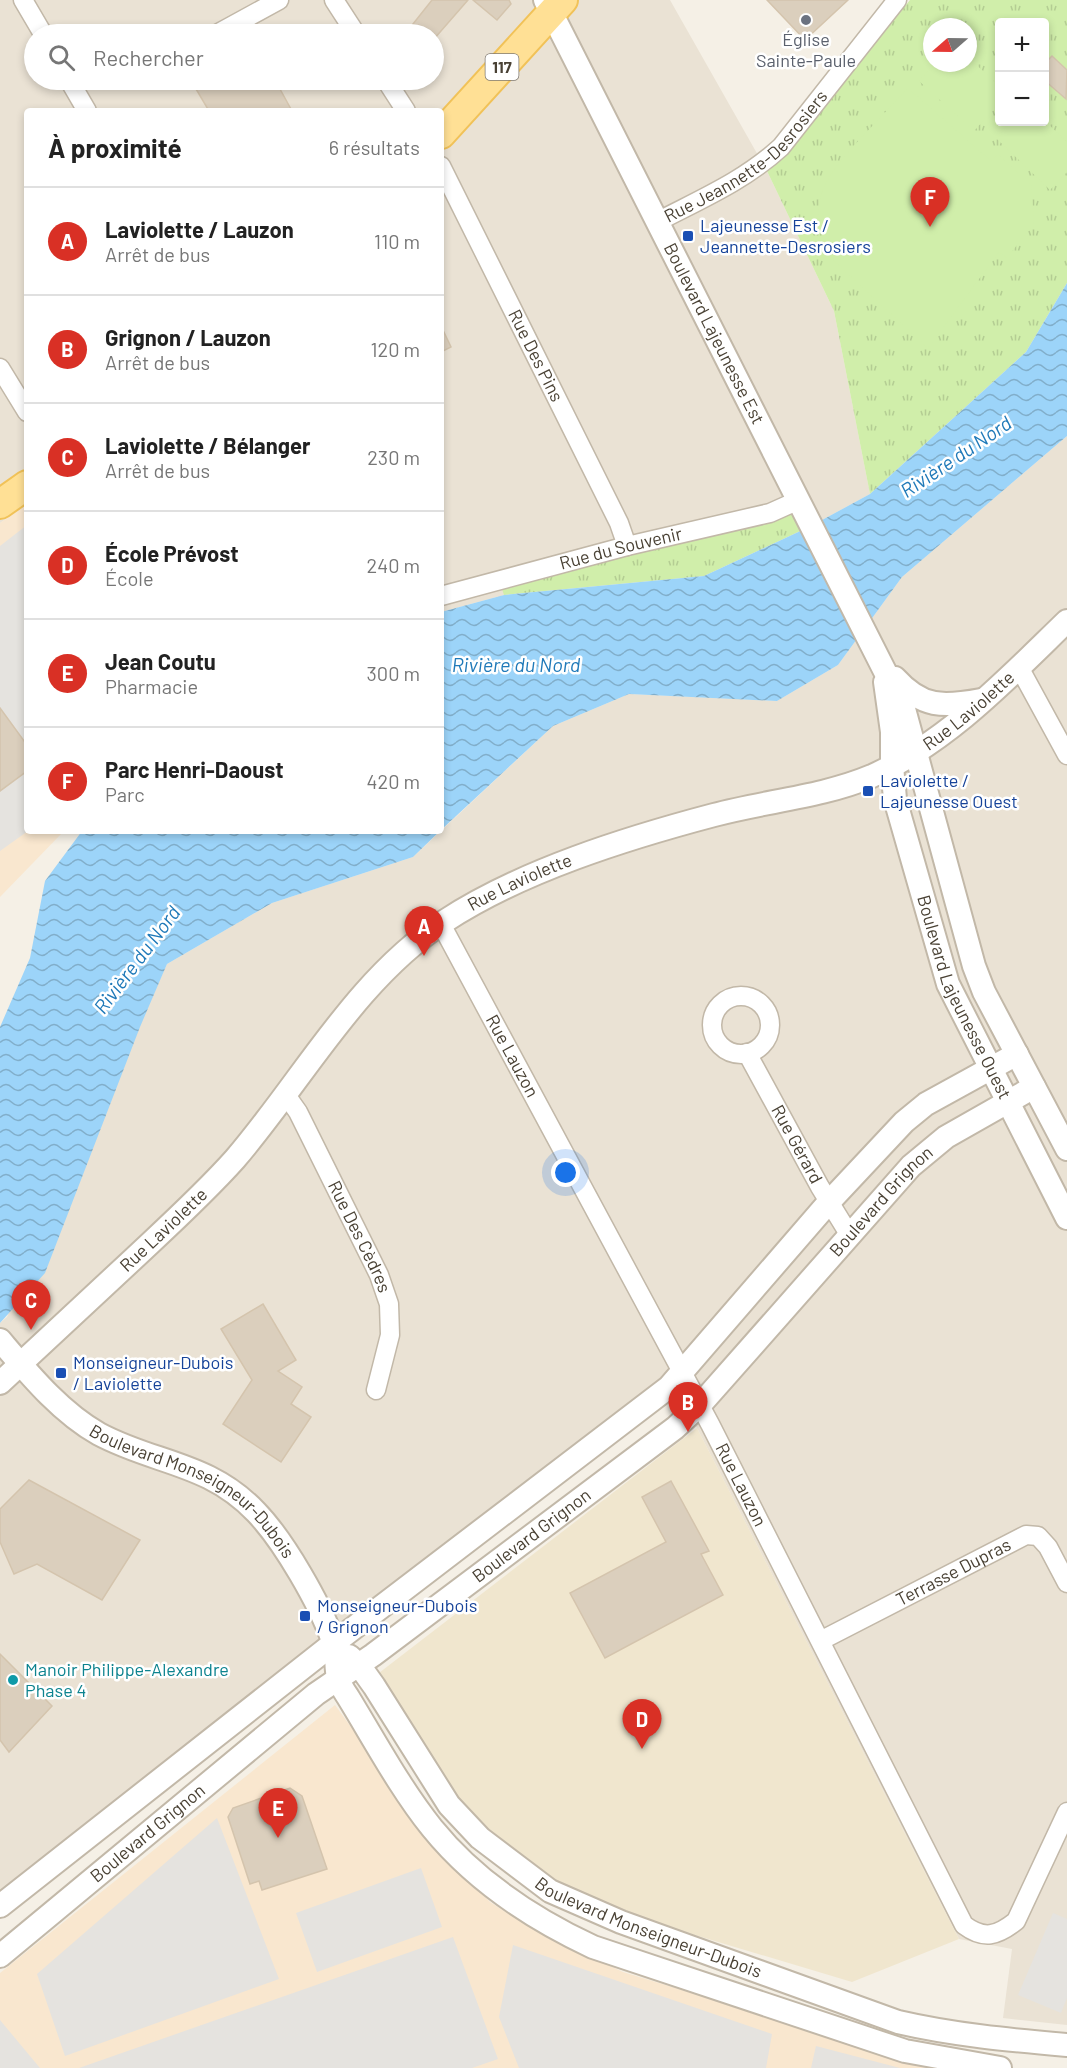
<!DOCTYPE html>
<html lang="fr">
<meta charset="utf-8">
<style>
body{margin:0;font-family:Barlow,sans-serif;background:#f2f2f2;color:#222}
.controls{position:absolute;right:18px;top:18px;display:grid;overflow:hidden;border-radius:6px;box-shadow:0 3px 9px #0003}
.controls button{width:54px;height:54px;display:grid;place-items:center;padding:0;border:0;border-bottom:2px solid #e0e0e0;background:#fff;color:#222;font:30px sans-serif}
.compass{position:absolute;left:923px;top:18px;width:54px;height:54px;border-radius:50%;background:#fff;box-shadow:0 3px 9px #0003;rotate:250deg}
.you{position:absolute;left:566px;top:1173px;width:21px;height:21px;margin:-15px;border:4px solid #fff;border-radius:50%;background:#1a73e8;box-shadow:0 0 0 9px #1a73e833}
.badge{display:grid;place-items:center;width:39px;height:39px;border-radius:50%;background:#d93025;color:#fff;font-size:20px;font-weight:700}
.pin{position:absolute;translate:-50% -50px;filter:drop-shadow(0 2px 3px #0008)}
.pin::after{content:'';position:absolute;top:32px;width:21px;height:18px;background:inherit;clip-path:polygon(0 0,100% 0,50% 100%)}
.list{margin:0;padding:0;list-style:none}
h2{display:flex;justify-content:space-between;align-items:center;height:78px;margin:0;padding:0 24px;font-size:26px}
h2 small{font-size:20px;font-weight:400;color:#767676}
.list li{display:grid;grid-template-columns:39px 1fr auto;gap:18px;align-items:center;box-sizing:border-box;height:108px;padding:0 24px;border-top:2px solid #e0e0e0}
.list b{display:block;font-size:22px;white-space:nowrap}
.list p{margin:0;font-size:20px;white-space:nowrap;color:#767676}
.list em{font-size:20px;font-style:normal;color:#767676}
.icon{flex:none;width:33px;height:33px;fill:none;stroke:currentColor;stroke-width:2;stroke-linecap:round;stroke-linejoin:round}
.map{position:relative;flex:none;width:1067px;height:2068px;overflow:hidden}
.search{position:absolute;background:#fff;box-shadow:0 3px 9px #0003;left:24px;top:24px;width:420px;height:66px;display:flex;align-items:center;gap:15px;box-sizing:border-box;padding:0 21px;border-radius:33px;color:#767676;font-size:22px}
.panel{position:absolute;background:#fff;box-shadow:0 3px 9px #0003;left:24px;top:108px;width:420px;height:726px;border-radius:6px}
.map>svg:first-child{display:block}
.residential{fill:#eae2d4;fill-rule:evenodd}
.commercial{fill:#f9e7cf}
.education{fill:#f0e6ce}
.grass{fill:url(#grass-tufts);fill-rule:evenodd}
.pitch{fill:#d0eeaa}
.parking{fill:#e5e3df}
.water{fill:url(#water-waves)}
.building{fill:#dbcfbd;stroke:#d4c4ad;stroke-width:1.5}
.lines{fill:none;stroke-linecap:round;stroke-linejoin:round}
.minor-casing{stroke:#c2b8a8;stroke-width:21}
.tertiary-casing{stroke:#c2b8a8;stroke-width:26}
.primary-casing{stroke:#f1c258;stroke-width:32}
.minor{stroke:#fff;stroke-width:18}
.tertiary{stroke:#fff;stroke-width:22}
.primary{stroke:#ffe095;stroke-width:28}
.worship-dot{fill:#6b7280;stroke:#fff;stroke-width:2}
.transit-dot{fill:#1a4fb4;stroke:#fff;stroke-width:2}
.culture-dot{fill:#0f9aa8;stroke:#fff;stroke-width:2}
.labels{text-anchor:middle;stroke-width:5;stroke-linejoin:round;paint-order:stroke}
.shield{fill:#fff;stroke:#807a71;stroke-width:1.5}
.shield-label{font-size:16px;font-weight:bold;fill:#494134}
.worship-label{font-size:18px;fill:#5b616d;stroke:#fff}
.street-label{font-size:18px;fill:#494134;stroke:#fff}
.transit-label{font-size:18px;fill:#164399;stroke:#fff;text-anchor:start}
.culture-label{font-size:18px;fill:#0d838f;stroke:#fff;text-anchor:start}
.water-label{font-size:20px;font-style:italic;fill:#207ab9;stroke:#fff}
</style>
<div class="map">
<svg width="1067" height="2068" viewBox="0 0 1067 2068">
<defs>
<pattern id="grass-tufts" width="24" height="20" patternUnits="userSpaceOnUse" patternTransform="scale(1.5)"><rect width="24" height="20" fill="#d0eeaa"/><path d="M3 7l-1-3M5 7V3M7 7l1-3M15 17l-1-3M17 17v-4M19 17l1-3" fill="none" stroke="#b4cd93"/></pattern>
<pattern id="water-waves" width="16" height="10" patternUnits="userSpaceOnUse" patternTransform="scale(1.5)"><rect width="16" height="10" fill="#9cd4f9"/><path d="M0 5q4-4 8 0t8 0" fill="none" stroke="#81aeca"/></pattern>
</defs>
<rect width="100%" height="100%" fill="#f5f0e6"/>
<path class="residential" d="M0 0H670L767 171 834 311 870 494 811 526 504 595 441 612V111H27V504L0 523ZM34 34H434V80H34Z
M1067 436V2025L1003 2018 1012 1949 959 1939 697 1428 667 1375 0 1892V1323L7 1317 167 964 272 903 413 857 553 726 629 694 777 701 838 665 902 577Z"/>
<path class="commercial" d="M27 504V831H64L0 897V523Z
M335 1705 442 1852 490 1902 534 1930 623 1972 895 2055 955 2068H0V1973Z"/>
<path class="education" d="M697 1428 959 1939 852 1982 615 1911 533 1881 468 1822 375 1676Z"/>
<path class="grass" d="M910 0H1067V283L1026 352 870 494 834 311 767 171ZM1000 22H1044V122H1000ZM932 27H968V63H932Z
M799 500 811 526 704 576 504 595 499 580Z"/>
<path class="pitch" d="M968 57 999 86V103L974 131 919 81 935 63H968Z
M908 88 991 161 998 154 1031 185 1034 223 1007 258 999 252 928 348 835 262C803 208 821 181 860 139 876 122 892 105 908 88Z
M1045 121 1067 142V172L1050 190 996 138 1011 122Z"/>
<path class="parking" d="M27 525V745L0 708V546Z
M27 771 28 831 0 851V791Z
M217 1818 279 1979 65 2056 37 1974Z
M421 1868 442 1927 317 1972 296 1913Z
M1053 1913 1067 1919V1998L1061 2013 1018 1995Z
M453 1937 498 2059 472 2068H79Z
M513 1945 772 2034 766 2068H519L499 2017Z
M0 2020 40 2068H0Z
M816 2046 900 2068H811Z"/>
<path class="water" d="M1067 283V436L902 577 838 665 777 701 629 694 553 726 441 830V612L504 595 704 576 811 526 870 494 1026 352Z
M82 831H440L413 857 272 903 167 964 140 1027 45 1273 0 1323V1027L30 958 45 881Z"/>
<path class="building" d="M468 0 434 39V34H405L432 0Z
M473 0H509L511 4 497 20Z
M767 0H848L805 40Z
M1052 56 1067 70 1066 99 1044 80V64Z
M212 80H275L292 111H209L196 89Z
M441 326 451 347 441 352Z
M0 708 27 745V771L0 791Z
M263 1304 296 1360 278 1371 302 1387 291 1404 311 1417 281 1462 223 1424 252 1380 221 1329Z
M29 1480 140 1540 102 1600 37 1564 14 1574 0 1542V1509Z
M671 1481 709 1551 701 1554 723 1595 605 1658 570 1593 666 1542 642 1497Z
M0 1654 52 1706 9 1752 0 1740Z
M290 1788 302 1796 327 1869 262 1890 259 1881 250 1884 228 1817 233 1808Z"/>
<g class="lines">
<defs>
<g id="minor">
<path d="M23 0 43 34"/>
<path d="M334 0 356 34"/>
<path d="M217 34 279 0"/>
<path d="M69 80 87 111"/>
<path d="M386 80 406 111"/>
<path id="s1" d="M441 166 619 523 627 546"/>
<path id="s2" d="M657 222C701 199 744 181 781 147L897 0"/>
<path d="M0 368 27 412"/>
<path id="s3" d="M441 596 627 546 770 513 799 500"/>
<path d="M1019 667 1067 755"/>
<path id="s4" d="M441 924 710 1424 964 1925C984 1940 997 1936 1016 1921L1067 1812"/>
<circle cx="741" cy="1025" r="29"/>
<path id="s5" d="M747 1053 820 1187 849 1234"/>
<path id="s6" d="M286 1095 298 1112 379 1275 389 1304 390 1335 376 1390"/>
<path id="s7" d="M822 1640 1026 1535 1038 1536 1048 1547 1067 1583"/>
</g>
<g id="tertiary">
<path id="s8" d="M545 0 904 709 974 966 984 992 1067 1149"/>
<path d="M895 678C922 708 943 707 981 700"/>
<path id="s9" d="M885 682 892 732V766L895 799 948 984 1067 1218"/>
<path id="s10" d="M0 1340C29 1374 60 1412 99 1434 155 1464 208 1462 256 1512 284 1541 320 1604 333 1641 338 1652 335 1666 338 1677 339 1684 344 1691 348 1697 375 1741 400 1788 432 1828 475 1881 533 1919 593 1947L905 2051 1000 2068"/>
<path id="s11" d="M0 1383C43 1343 86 1303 129 1263 165 1229 202 1196 235 1159 303 1080 355 980 445 921 521 871 627 838 714 815 766 801 822 797 872 776 948 742 1008 678 1067 621"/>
<path id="s12" d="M349 1656 359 1665 374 1686 449 1805 480 1838 550 1891 621 1922 898 2022C954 2035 1010 2040 1067 2045"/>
<path d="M0 1906 334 1643 669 1387 829 1202 904 1122 926 1104 1017 1054"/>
<path id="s13" d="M0 1956 316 1694 373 1655 675 1428 700 1405 911 1166 946 1137 1034 1087"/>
</g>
<path id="primary" d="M441 134 563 0
M0 504 27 485"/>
</defs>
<use href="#minor" class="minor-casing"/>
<use href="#tertiary" class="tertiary-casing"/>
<use href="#primary" class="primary-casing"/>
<use href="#minor" class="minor"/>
<use href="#tertiary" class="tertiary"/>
<use href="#primary" class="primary"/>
</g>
<circle class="worship-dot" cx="806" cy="20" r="6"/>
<g class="transit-dot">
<rect x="682" y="230" width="12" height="12" rx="3"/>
<rect x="862" y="785" width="12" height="12" rx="3"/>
<rect x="55" y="1367" width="12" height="12" rx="3"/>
<rect x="299" y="1610" width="12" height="12" rx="3"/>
</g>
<circle class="culture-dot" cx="13" cy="1680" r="6"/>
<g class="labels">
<rect class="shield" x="485.5" y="54" width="33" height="26" rx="4.5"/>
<g class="shield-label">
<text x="502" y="73">117</text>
</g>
<g class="worship-label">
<text x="806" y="46">Église<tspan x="806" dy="21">Sainte-Paule</tspan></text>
</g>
<g class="street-label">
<text dy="6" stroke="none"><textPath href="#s2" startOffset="112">Rue Jeannette-Desrosiers</textPath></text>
<text dy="6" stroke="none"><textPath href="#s8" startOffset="374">Boulevard Lajeunesse Est</textPath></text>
<text dy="6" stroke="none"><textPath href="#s1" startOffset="212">Rue Des Pins</textPath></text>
<text dy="6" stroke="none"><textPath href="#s3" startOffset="186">Rue du Souvenir</textPath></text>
<text dy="6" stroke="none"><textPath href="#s11" startOffset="1214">Rue Laviolette</textPath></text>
<text dy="6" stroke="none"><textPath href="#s11" startOffset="728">Rue Laviolette</textPath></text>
<text dy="6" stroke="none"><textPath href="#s9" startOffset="328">Boulevard Lajeunesse Ouest</textPath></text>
<text dy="6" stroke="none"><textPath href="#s4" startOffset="150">Rue Lauzon</textPath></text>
<text dy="6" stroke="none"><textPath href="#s5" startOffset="104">Rue Gérard</textPath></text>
<text dy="6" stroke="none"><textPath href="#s13" startOffset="1164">Boulevard Grignon</textPath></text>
<text dy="6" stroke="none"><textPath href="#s11" startOffset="224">Rue Laviolette</textPath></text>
<text dy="6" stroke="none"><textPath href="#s6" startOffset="160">Rue Des Cèdres</textPath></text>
<text dy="6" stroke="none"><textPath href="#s4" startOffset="636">Rue Lauzon</textPath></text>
<text dy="6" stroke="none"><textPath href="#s10" startOffset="249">Boulevard Monseigneur-Dubois</textPath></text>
<text dy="6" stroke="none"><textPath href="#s13" startOffset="678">Boulevard Grignon</textPath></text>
<text dy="6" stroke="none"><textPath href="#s7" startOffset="148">Terrasse Dupras</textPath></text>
<text dy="6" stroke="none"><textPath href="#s13" startOffset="192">Boulevard Grignon</textPath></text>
<text dy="6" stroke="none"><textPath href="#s12" startOffset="418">Boulevard Monseigneur-Dubois</textPath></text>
</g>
<g class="transit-label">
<text x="700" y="232">Lajeunesse Est /<tspan x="700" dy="21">Jeannette-Desrosiers</tspan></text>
<text x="880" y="787">Laviolette /<tspan x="880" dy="21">Lajeunesse Ouest</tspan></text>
<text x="73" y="1369">Monseigneur-Dubois<tspan x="73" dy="21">/ Laviolette</tspan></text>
<text x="317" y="1612">Monseigneur-Dubois<tspan x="317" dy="21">/ Grignon</tspan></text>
</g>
<g class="culture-label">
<text x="25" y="1676">Manoir Philippe-Alexandre<tspan x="25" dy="21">Phase 4</tspan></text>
</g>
<g class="water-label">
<text transform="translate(956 457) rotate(-34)" y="7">Rivière du Nord</text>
<text x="516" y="672">Rivière du Nord</text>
<text transform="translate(137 960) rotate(-53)" y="7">Rivière du Nord</text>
</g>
</g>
</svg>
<div class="controls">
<button>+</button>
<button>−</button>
</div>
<svg class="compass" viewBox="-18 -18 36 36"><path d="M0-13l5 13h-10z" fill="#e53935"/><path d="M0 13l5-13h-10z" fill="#767676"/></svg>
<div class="you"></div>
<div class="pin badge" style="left:424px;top:956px">A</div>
<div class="pin badge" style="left:688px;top:1432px">B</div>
<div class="pin badge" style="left:31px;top:1330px">C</div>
<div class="pin badge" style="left:642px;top:1749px">D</div>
<div class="pin badge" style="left:278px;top:1838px">E</div>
<div class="pin badge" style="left:930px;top:227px">F</div>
<div class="search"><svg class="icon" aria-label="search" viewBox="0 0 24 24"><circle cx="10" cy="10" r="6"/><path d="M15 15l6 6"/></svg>Rechercher</div>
<section class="panel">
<h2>À proximité<small>6 résultats</small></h2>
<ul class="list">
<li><span class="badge">A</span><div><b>Laviolette / Lauzon</b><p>Arrêt de bus</p></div><em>110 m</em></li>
<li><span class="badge">B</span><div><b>Grignon / Lauzon</b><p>Arrêt de bus</p></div><em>120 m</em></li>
<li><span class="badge">C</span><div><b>Laviolette / Bélanger</b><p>Arrêt de bus</p></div><em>230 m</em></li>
<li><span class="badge">D</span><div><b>École Prévost</b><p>École</p></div><em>240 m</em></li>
<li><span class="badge">E</span><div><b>Jean Coutu</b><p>Pharmacie</p></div><em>300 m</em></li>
<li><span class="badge">F</span><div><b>Parc Henri-Daoust</b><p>Parc</p></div><em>420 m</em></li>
</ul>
</section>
</div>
